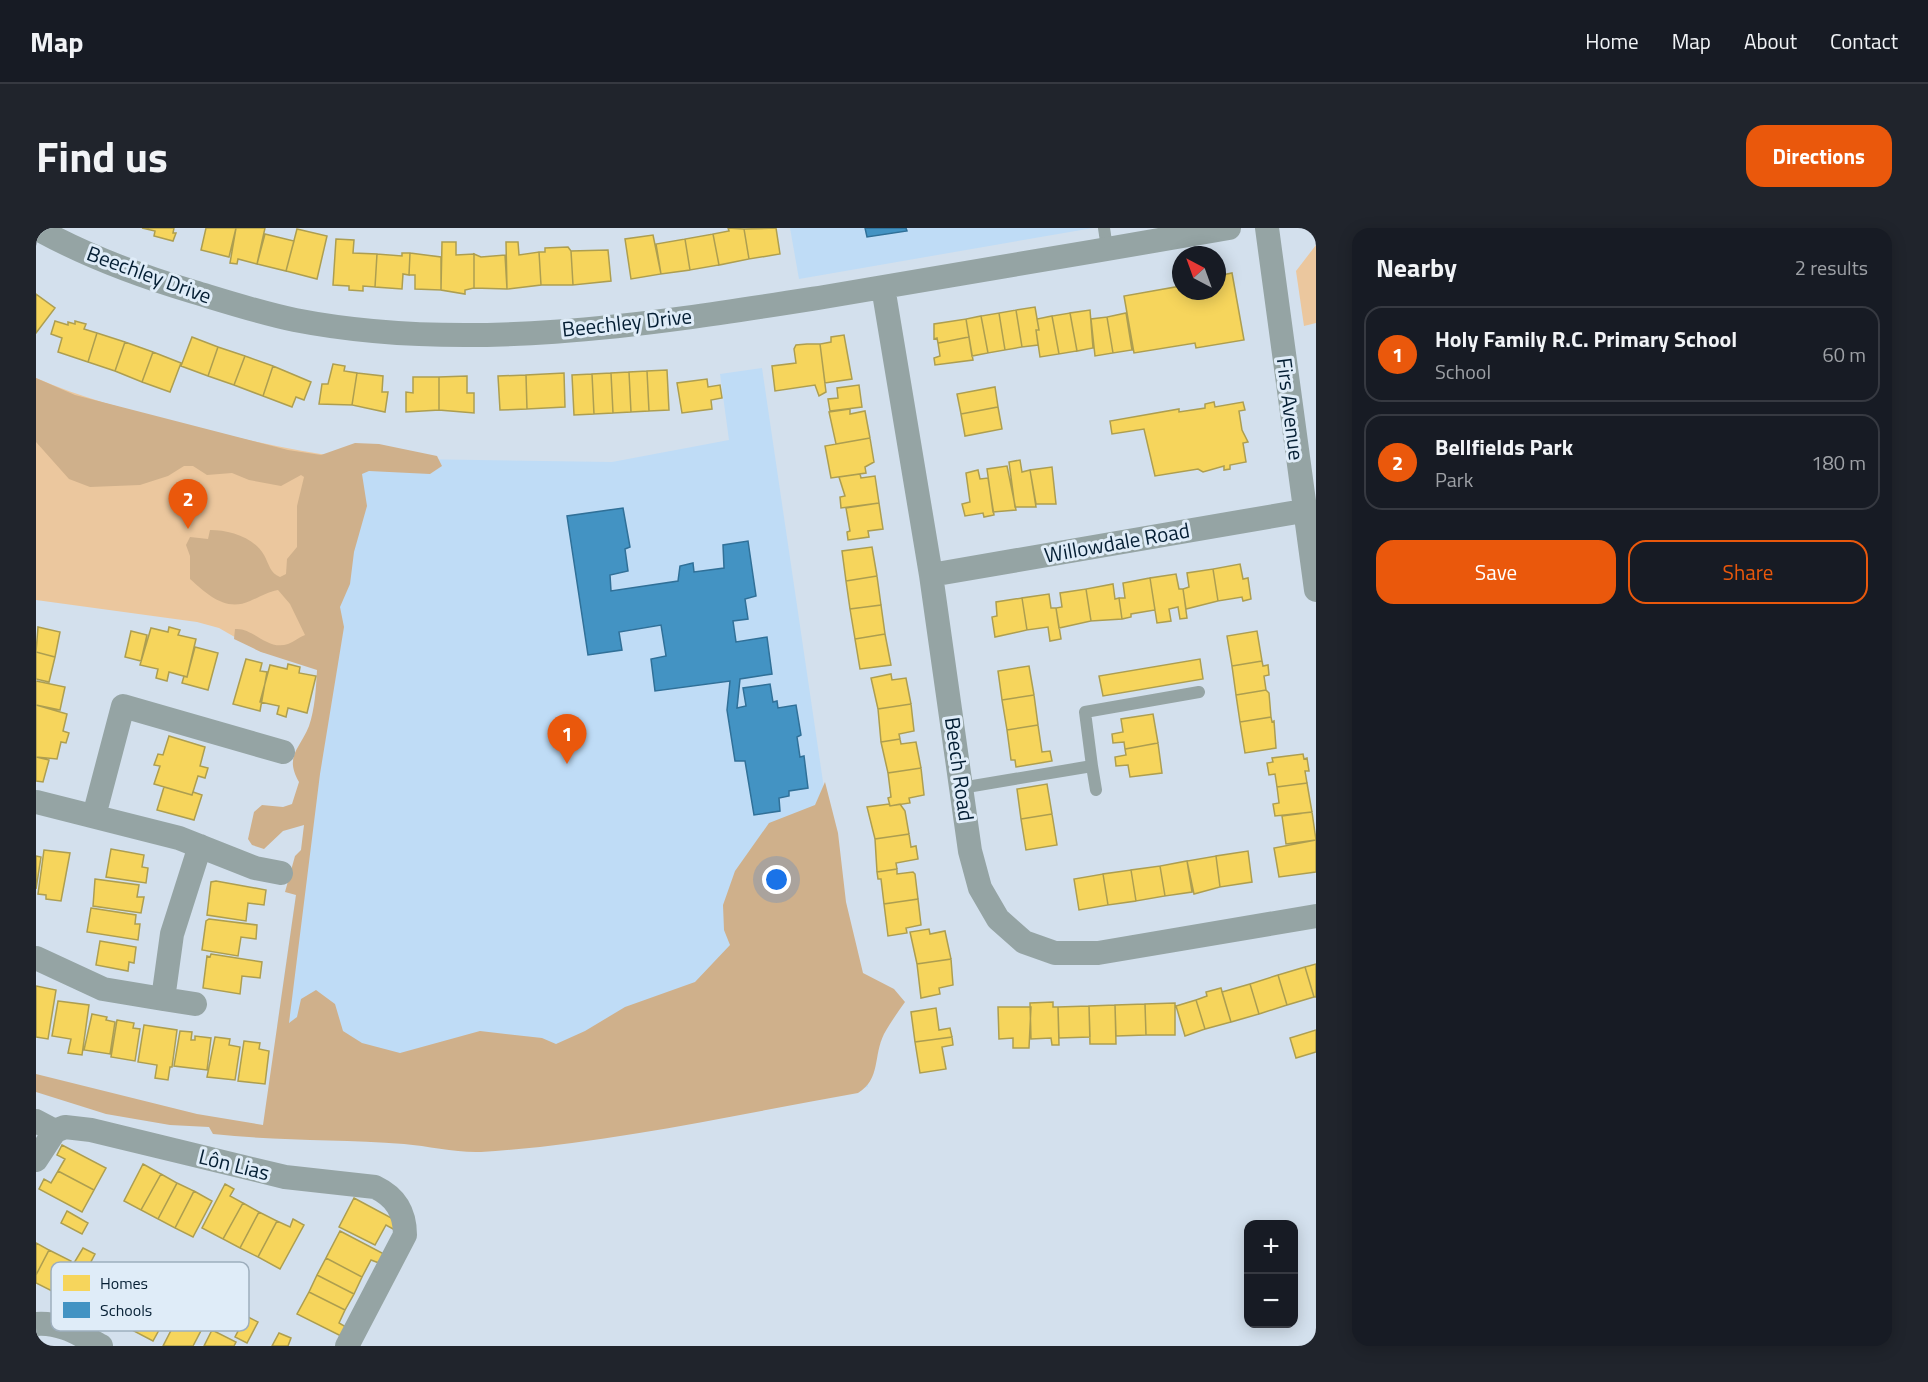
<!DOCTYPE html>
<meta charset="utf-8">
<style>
body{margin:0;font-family:"Titillium Web",sans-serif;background:#20242c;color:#f1f3f6}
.controls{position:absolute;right:18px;bottom:18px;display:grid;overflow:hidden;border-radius:12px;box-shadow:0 3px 15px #0003}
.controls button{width:54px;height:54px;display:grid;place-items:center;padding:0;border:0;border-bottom:2px solid #363941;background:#171b24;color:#f1f3f6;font:30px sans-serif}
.compass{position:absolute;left:1136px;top:18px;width:54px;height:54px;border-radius:50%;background:#171b24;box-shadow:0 3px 15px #0003;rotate:319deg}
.you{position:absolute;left:741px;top:652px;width:21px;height:21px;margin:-15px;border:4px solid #fff;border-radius:50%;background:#1a73e8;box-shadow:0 0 0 9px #1a73e833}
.badge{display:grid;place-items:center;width:39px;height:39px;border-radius:50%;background:#ea580c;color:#fff;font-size:20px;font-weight:700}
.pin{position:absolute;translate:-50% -50px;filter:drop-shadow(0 2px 3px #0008)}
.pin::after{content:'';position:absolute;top:32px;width:21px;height:18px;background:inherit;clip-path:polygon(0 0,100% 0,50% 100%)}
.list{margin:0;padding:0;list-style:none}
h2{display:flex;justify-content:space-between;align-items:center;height:78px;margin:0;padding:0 24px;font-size:26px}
h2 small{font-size:20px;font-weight:400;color:#9ea1a6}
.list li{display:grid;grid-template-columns:39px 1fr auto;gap:18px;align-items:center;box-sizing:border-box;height:96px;margin:0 12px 12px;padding:0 12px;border:2px solid #363941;border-radius:18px}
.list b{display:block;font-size:22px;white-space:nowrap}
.list p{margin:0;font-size:20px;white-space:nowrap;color:#9ea1a6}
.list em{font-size:20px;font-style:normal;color:#9ea1a6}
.actions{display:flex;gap:12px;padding:18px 24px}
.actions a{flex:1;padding:14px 0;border:2px solid #ea580c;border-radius:18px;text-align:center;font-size:21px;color:#ea580c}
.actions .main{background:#ea580c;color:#fff}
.map{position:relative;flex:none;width:1280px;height:1118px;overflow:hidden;border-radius:18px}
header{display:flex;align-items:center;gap:36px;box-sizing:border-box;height:84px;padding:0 30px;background:#171b24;border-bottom:2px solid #363941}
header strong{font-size:28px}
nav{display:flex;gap:33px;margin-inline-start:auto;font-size:21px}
.intro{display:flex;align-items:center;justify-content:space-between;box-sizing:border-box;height:144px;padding:0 36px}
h1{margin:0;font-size:42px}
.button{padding:15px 27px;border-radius:18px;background:#ea580c;color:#fff;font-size:21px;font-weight:700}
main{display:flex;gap:36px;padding:0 36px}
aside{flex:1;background:#171b24;border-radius:18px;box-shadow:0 3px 15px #0003}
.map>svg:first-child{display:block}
.built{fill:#bfdcf6}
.green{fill:#ebc79e}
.forest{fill:#cfb08b}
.homes{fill:#f6d55c;stroke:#ad9e50;stroke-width:1.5}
.schools{fill:#4393c3;stroke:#307098;stroke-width:1.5}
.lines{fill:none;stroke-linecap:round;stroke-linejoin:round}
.lane{stroke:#95a4a4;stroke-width:12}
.street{stroke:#95a4a4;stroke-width:24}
.labels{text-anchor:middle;stroke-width:6;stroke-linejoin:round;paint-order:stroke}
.street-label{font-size:21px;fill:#041e33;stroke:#dfecf8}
.key{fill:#dfecf8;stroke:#9daebd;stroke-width:1.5}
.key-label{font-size:16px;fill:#041e33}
</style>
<header>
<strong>Map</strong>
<nav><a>Home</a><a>Map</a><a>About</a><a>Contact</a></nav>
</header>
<div class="intro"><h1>Find us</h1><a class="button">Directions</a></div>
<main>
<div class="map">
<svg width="1280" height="1118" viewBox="0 0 1280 1118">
<rect width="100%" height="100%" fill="#d3e0ed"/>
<path class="built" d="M754 0H1057L763 51Z
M726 140 832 859 545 895 241 798 260 666 313 230 576 234 693 212 684 146Z"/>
<path class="green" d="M1280 17V95L1268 98 1260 43Z
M0 150C45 170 91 181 139 194 197 209 254 223 313 230L289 433 225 424 183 400 161 394 0 372Z"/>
<path class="forest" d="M0 150 39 167 252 222 285 227 319 215 343 216 401 228 406 238 394 246 333 243 326 246 331 278 318 324 314 356 304 379 308 399 284 546 253 795 261 789 265 771 280 762 299 776 307 803 326 815 364 825 444 803 506 810 520 816 549 803 589 779 659 754 694 717 688 702 687 677 699 643 733 595 779 577 789 554 802 605 810 674 827 745 858 761 869 774C862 784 854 795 848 806 837 828 845 851 822 865 697 887 571 916 445 924 420 925 393 918 368 916 304 911 241 913 177 906L173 899 134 897 70 886 0 864V846L161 886 227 897 260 667 249 664 259 628 265 622 268 597 247 603 228 621 216 617 212 611 218 584 226 577 247 579 256 576 263 554C248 528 264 521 273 498 279 481 280 460 281 442L225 424 198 411 199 401C217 399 231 423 252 416 258 414 263 409 269 407L254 376 242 362C231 364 224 369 214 373 190 384 172 367 154 351V328L150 317 154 309 172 311 174 302C193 302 218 309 228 327 233 336 234 345 244 349L250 346 251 331 261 319V278L268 249 265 247 245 258 213 252 196 245 171 247 157 238H148L132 248 104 257 54 259 33 251 0 214Z"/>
<path class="homes" d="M106 0H138L137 5H140L137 13 118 8 119 3Z
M170 0H200L193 29 165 22Z
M200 0H229L221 36 202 31 201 36 194 35Z
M692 0 708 1 713 31 683 37 677 6 693 3Z
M740 0 744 26 713 31 708 1Z
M261 1 291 8 281 51 250 43Z
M229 6 258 13 250 43 221 36Z
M677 6 683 37 654 42 649 11Z
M617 7 625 46 595 51 589 11Z
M300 11 318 12 317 25 341 26 339 59 327 58V63L313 62V58L297 57Z
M649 11 654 42 625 46 620 16Z
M406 14H420V27L438 26V60L429 62V66L405 62Z
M470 14H482L483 27 503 24 505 57 471 61Z
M532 19 535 23 537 57H505L503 24H509V20Z
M572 22 575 53 537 57 535 23Z
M366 25H374L373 47 367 46 366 61 339 59 341 26 366 28Z
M374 25 405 29V62L379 61V47H373Z
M438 26 445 29 469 27 471 61 438 60Z
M1196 45 1208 112 1160 120 1159 115 1098 125 1088 68 1145 58V63H1181V48Z
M0 66 19 80 0 105Z
M999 79 1003 102H1000L1002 117 986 119 980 82Z
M980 82 986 119 969 122 963 85Z
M1054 82 1057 120 1041 123 1034 85Z
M963 85 969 122 952 125 945 88Z
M1034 85 1041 123 1023 126 1016 88Z
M1090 85 1096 122 1077 125 1071 89Z
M945 88 952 125 936 128 930 91Z
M1016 88 1023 126 1004 129 1000 102H1003L1001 91Z
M1071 89 1077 125 1059 128 1055 91Z
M930 91 933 109 902 115 901 110 898 111V96Z
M19 93 32 97V94L39 96V93L50 96 48 101 61 105 52 134 22 124 26 110 15 106Z
M61 105 89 114 79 143 52 134Z
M808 107 816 151 789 155 784 116 795 114V109Z
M156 109 182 119 172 148 145 138Z
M933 109 937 132 899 137 898 130 904 128 902 115Z
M89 114 117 124 106 154 79 143Z
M771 116H784L790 164 783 168 779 157 739 163 736 138 760 135 758 121 760 117Z
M182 119 209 128 198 157 172 148Z
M117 124 145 135 134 164 106 154Z
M209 128 237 138 227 168 198 157Z
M297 136 309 138 308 143 321 145 316 177 283 176 286 156H292Z
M237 138 275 154 268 172 260 169 256 179 227 168Z
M631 142 633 182 613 183 611 143Z
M611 143 613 183 595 184 593 144Z
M593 144 595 184 577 185 575 145Z
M321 145 347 148 346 164H352L349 184 316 177Z
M528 145 529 179 491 181 490 147Z
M575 145 577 185 558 186 556 146Z
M556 146 558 186 538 187 536 147Z
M490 147 491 181 464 182 462 148Z
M431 148V165H438V185L403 182V149Z
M377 149H403V182L370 184V164L377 165Z
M671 151 672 159 684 157 686 170 675 172 676 181 646 185 641 155Z
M823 157 826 179 794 183 792 171 802 170 801 160Z
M959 159 962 179 925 186 921 166Z
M1178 174 1179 179 1207 174 1209 182 1203 183 1206 202 1212 214 1207 215 1210 234 1194 237V241L1188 242V238L1167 244 1162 241 1119 248 1108 201 1076 206 1074 193 1143 181V184L1169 180V176Z
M962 179 966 201 929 208 925 186Z
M814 181V186L829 183 834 210 800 216 793 184Z
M834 210 838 234 829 239 830 245 795 250 789 218Z
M984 232 986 244 994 242 1000 279H979L973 234Z
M971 238 980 282 957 284 951 241Z
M1016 239 1020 276H1000L994 242Z
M942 242 944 251 952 250 958 287 948 289 947 285 929 288 926 276 934 274 930 245Z
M824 246 825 250 839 248 843 275 805 280 804 269 809 268 803 249Z
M843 275 847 301 832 303 833 309 812 312 811 304 814 303 810 280Z
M836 319 841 348 810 353 806 323Z
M1204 336 1207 351 1212 350 1215 371 1207 373 1206 369 1182 373 1177 341Z
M1177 341 1182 373 1150 381 1147 361 1153 359 1151 345Z
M1140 346 1143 361H1147L1151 390 1144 391 1142 379 1133 381 1135 393 1121 395 1114 350Z
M841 348 845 377 814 381 810 353Z
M1114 350 1119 382 1095 386V389L1086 391 1083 370H1089L1087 355Z
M1077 356 1079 371 1083 370 1086 391 1055 393 1050 361Z
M1050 361 1055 393 1023 400 1020 380 1026 379 1024 365Z
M1013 366 1015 380H1020L1025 411 1014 413 1012 399 991 402 986 370Z
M986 370 991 402 959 409 956 389 961 388 960 374Z
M845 377 849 406 819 411 814 381Z
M2 399 24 404 19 429 0 424Z
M133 399 144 402 142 407 160 411 151 449 133 444 131 453 120 450 122 441 104 437 115 400 132 404Z
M95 403 111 407 105 433 89 429Z
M1221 403 1226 433 1196 438 1191 408Z
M849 406 855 437 824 441 819 411Z
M159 419 182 425 172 462 146 455 148 448 151 449Z
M0 424 19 429 13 454 0 451Z
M210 431 226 435 224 443 231 444 224 483 197 476Z
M1164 431 1167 451 1067 468 1063 448Z
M1226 433 1227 438 1232 437 1233 447 1228 448 1230 462 1200 467 1196 438Z
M252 436 264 439 263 445 280 448 271 485 252 480 250 489 241 486 243 478 224 474 234 437 251 441Z
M993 438 998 467 966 472 962 443Z
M855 446 856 452 870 450 875 476 842 481 835 450Z
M0 453 29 459 24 482 0 477Z
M1230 462 1233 465 1235 489 1204 494 1200 467Z
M998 467 1002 497 971 502 966 472Z
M875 476 878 503 863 506 864 511 845 514 842 481Z
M0 477 31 486 27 503 33 505 30 515 25 514 21 531 0 529Z
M1117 486 1122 515 1089 521 1088 514 1077 515 1076 506 1087 504 1085 491Z
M1235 489 1236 494 1238 493 1240 520 1209 525 1204 494Z
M1002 497 1006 524 1014 523 1016 533 980 539 979 532H975L971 502Z
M133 508 169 519 164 538 172 540 169 550 162 548 156 567 118 556 124 538 118 537 122 526 127 527Z
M864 511 865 516 880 514 885 540 852 545 845 514Z
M1122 515 1126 545 1094 549 1092 537 1080 538 1079 529 1090 527 1089 521Z
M1267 526 1268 531 1271 530 1273 543H1269L1271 555 1241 559 1239 546 1233 547 1231 535 1237 534 1236 530Z
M0 529 13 532 7 554 0 553Z
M885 540 888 567 873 570 874 575 854 578 852 570 855 569 852 545Z
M1271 555 1276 584 1239 588 1237 576 1243 575 1241 559Z
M1011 556 1016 586 985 591 981 561Z
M128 559 156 567 157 564 166 567 158 592 121 582Z
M853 576 854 578 864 576 869 583 873 606 839 611 831 579Z
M1276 584 1280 612 1250 616 1246 588Z
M1016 586 1021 617 990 622 985 591Z
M873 606 875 619 880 618 882 631 860 635 861 641 841 644 839 611Z
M1280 612V644L1243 649 1238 620Z
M75 621 108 627 106 639 112 640 110 655 70 649Z
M8 622 34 625 25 673 10 671V667L2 666Z
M1212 623 1216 654 1184 659 1180 628Z
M0 628 5 629 0 661Z
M1180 628 1184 659 1158 666 1151 633Z
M1151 633 1156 664 1129 668 1124 638Z
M1124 638 1129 668 1100 673 1095 642Z
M861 641V646L877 644 879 646 882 671 848 676 845 651H842L841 644Z
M1095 642 1100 673 1072 677 1067 646Z
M1067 646 1072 677 1043 682 1038 651Z
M59 651 103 657 101 669H108L105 685 57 678Z
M180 653 230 662 228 677 212 675 210 693 171 687 175 654Z
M882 671 885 697 870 700 871 705 852 708 848 676Z
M55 680 100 687 99 696H104L102 712 51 704Z
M173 691 221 697 220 711 205 709 202 728 166 722 170 693Z
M893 701 894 706 909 703 915 731 881 736 874 704Z
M64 713 100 719 98 735 93 734 92 743 60 737Z
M175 726 226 734 224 750 206 748 204 766 167 760 171 728 174 729Z
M915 731 917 757 903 760 904 766 885 770 881 736Z
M1280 736V769H1278L1269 739Z
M1269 739 1278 769 1251 777 1242 747Z
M1242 747 1251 777 1223 786 1214 756Z
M1214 756 1223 786 1195 794 1186 764Z
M0 758 20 762 12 811 0 809Z
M1185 760 1195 794 1169 801 1160 772 1171 768 1170 764Z
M1160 772 1169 801 1149 808 1140 778Z
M22 773 53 777 46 827 32 825 35 811 16 808Z
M1017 774V779H1022L1023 817H1016L1015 810 995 811 994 775Z
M1139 775V807H1110L1109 776Z
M1109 776 1110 807 1080 808 1079 777Z
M1079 777 1080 816H1054L1053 778Z
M1053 778 1054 809 1023 810 1022 779Z
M962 779H995L993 820H977V810L963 811Z
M900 780 903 802 914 800 916 809 879 814 875 784Z
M56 786 71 789 70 792 79 794 74 826 48 822Z
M81 792 98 795 97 800 104 801 99 833 75 829Z
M108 797 141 802 136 839H134L132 852 119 850 121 837 102 834Z
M1280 802V824L1260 830 1254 810Z
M144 803 156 804 155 812H159V808L175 810 171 842 138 838Z
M179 809 194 811 193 817 204 819 199 852 171 849Z
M916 809 917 817 906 819 910 841 884 845 879 814Z
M208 813 224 815 223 821 233 823 229 856 202 853Z
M26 917 70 940 58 962 22 943 29 931 21 927Z
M107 936 125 946 105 982 88 973Z
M22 943 58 962 46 984 3 961 8 951 15 955Z
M125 946 141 955 122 991 105 982Z
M141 955 158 963 139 1000 122 991Z
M189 956 198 961 194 968 207 975 187 1011 166 1000Z
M158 963 176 973 157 1009 139 1000Z
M318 970 361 993 357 1001 350 997 339 1017 303 999Z
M207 975 223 984 204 1020 187 1011Z
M31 983 52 995 46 1006 25 995Z
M223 984 241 993 222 1029 204 1020Z
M257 991 268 997 244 1041 222 1029 241 993 254 999Z
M304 1003 348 1026 343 1035 335 1032 326 1049 290 1030Z
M0 1015 13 1022 0 1047Z
M47 1020 59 1026 48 1047 35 1040Z
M13 1022 35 1033 18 1064 0 1055V1047Z
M290 1030 326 1049 318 1066 281 1047Z
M281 1047 318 1066 309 1082 273 1064Z
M273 1064 309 1082 303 1095 310 1099 305 1108 261 1086Z
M111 1068 135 1080 117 1113 94 1101Z
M145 1083 169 1095 157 1118H127Z
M210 1088 222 1094 211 1115 199 1109Z
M176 1102 200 1114 198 1118H168Z
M243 1105 255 1110 252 1118H236Z"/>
<path class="schools" d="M829 0H870L871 3 831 9Z
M587 280 594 319 589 321 592 343 574 347 575 363 642 353 644 338 657 335 658 344 688 340 687 317 712 313 720 368 709 371 712 391 697 393 700 414 731 409 736 446 704 451 701 480 710 478 707 460 734 456 737 474 741 473 742 480 760 477 765 507 761 509 764 529 768 528 772 560 753 563V568L743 570 744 583 718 587 709 533H699L691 482 694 453 619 463 615 431 630 428 625 397 583 404 586 422 552 427 531 288Z"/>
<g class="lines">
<path class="lane" d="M1068 0 1071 20
M1056 538 1060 562
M925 560 1056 538 1049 484 1163 464"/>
<path class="street" d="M0 0C50 28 104 48 158 64 191 74 225 85 259 92 433 126 616 96 788 69 923 47 1058 23 1193 0
M1231 0 1280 362
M847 59 895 347 934 623 944 660 962 691 988 714 1019 725H1062L1280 688
M895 347 1267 283
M0 574 143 610 219 640 245 645
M58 588 87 478 247 524
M0 730 67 761 127 771 136 706 164 618
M127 771 159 776
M0 893 19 903
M19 903 29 899 55 902 249 949 339 959C360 969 369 984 369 1007L311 1118
M0 932 19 903
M0 1096C25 1094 44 1107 65 1118"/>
</g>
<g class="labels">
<g class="street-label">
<text transform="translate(113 47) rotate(20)" y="7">Beechley Drive</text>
<text transform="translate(591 95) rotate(-6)" y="7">Beechley Drive</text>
<text transform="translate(1254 181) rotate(83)" y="7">Firs Avenue</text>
<text transform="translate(1081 315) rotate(-10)" y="7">Willowdale Road</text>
<text transform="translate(923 541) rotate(82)" y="7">Beech Road</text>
<text transform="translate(198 937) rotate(14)" y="7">Lôn Lias</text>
</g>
</g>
<rect x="15" y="1034" width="198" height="69" rx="9" class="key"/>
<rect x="27" y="1047" width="27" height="16" fill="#f6d55c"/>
<rect x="27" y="1074" width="27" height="16" fill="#4393c3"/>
<g class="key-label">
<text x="64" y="1061">Homes</text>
<text x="64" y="1088">Schools</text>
</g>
</svg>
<div class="controls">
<button>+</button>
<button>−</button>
</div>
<svg class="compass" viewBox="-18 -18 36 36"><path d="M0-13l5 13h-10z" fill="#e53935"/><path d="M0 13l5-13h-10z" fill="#9ea1a6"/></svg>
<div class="you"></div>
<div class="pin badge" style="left:531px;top:536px">1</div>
<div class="pin badge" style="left:152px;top:301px">2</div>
</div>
<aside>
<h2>Nearby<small>2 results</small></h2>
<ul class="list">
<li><span class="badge">1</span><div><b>Holy Family R.C. Primary School</b><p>School</p></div><em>60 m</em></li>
<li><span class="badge">2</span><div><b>Bellfields Park</b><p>Park</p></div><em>180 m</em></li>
</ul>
<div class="actions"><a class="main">Save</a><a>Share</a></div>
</aside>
</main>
